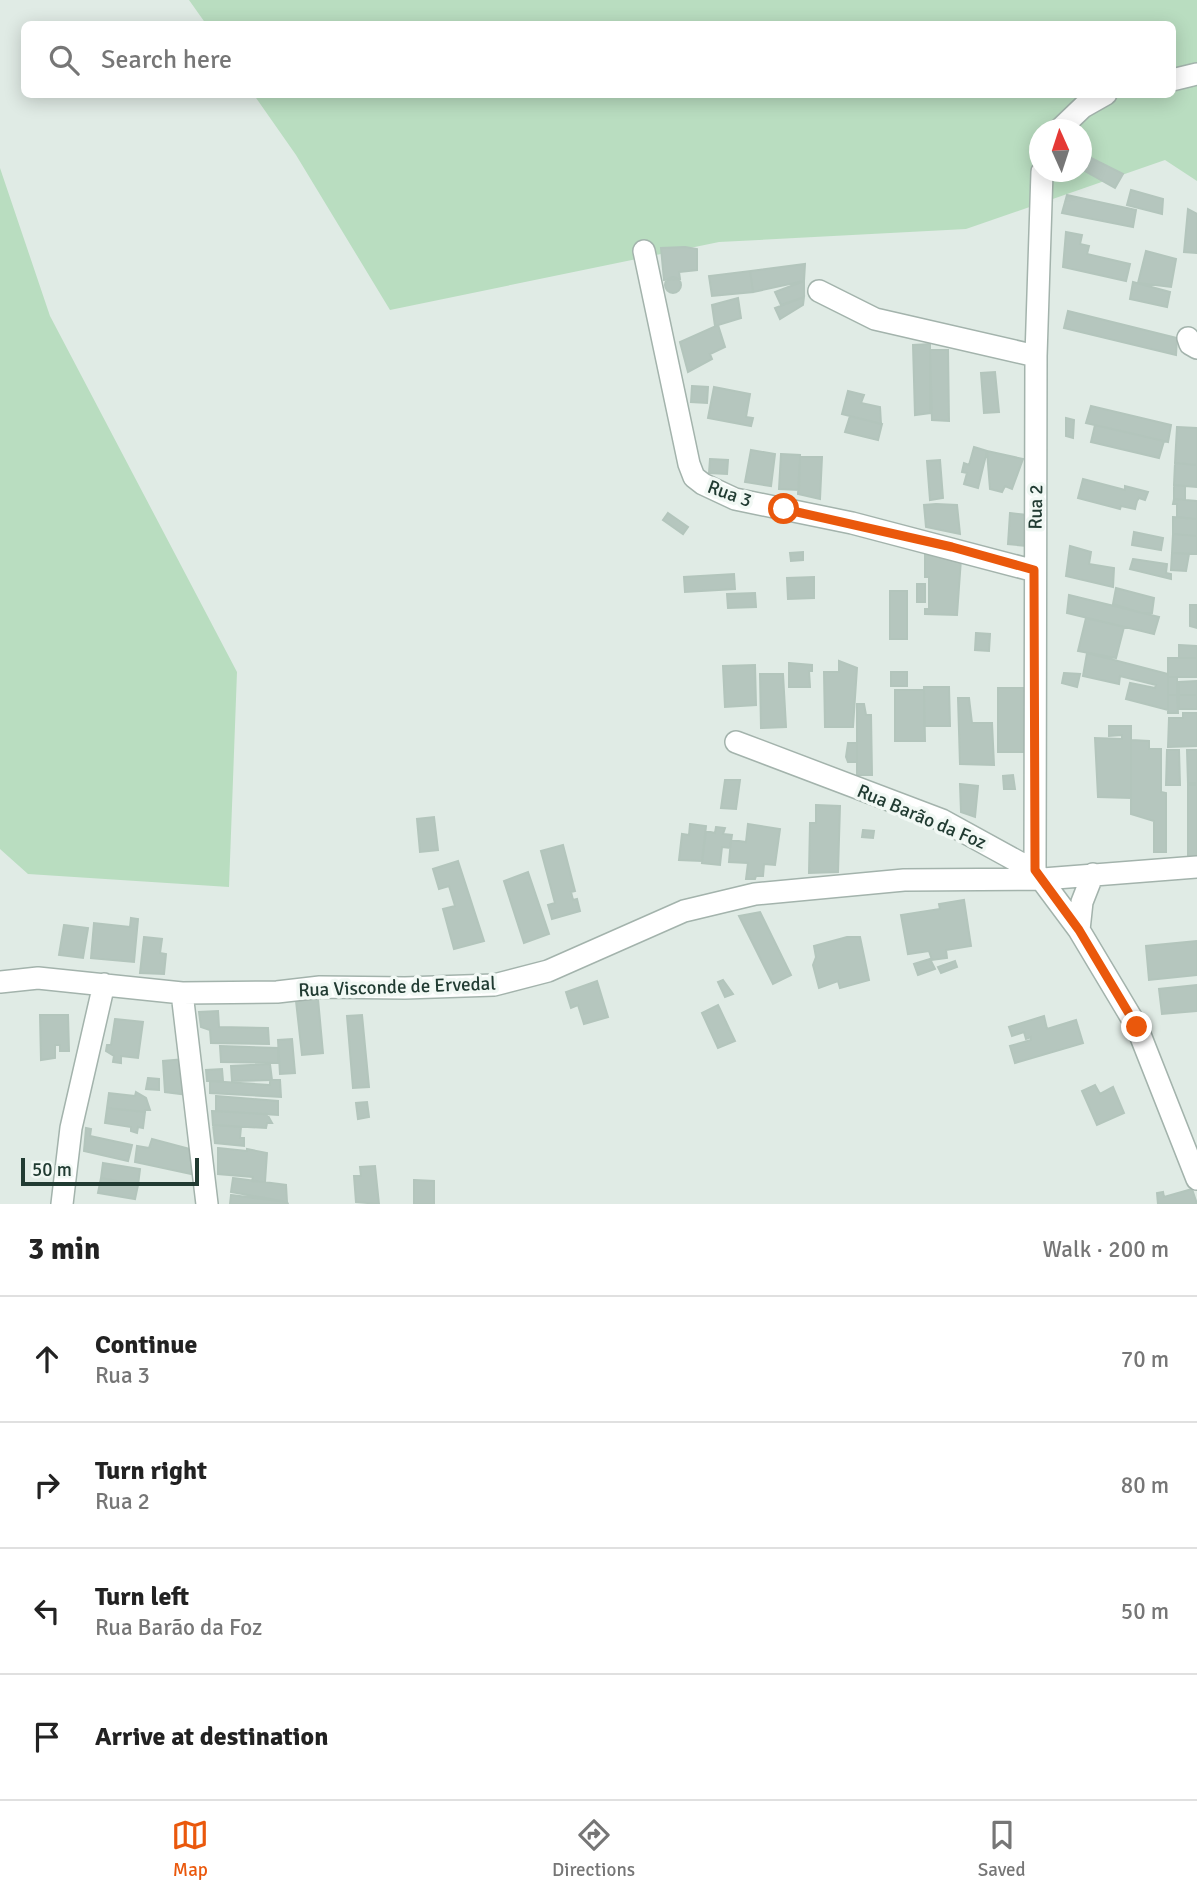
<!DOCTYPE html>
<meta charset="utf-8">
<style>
body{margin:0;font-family:Signika,sans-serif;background:#f2f2f2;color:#222}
.compass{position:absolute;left:1029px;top:119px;width:63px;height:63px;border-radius:50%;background:#fff;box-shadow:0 4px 18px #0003;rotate:357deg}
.scale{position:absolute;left:21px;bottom:18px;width:178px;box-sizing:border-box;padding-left:7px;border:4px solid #213b32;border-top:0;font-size:19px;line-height:24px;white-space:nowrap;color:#213b32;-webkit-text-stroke:5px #f1f8f4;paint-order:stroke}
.stop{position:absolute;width:21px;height:21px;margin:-16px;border:5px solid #ea580c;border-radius:50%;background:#fff}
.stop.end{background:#ea580c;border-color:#fff;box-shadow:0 2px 7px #0008}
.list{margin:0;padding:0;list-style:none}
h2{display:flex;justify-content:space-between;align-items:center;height:91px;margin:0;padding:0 28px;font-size:30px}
h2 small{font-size:23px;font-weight:400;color:#767676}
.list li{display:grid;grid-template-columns:46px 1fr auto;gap:21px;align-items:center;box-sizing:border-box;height:126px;padding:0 28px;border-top:2px solid #e0e0e0}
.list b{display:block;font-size:26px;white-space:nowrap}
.list p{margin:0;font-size:23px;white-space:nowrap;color:#767676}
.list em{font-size:23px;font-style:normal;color:#767676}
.icon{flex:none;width:38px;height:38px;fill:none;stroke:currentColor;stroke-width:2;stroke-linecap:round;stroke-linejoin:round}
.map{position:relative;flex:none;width:1197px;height:1204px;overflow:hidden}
.search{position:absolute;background:#fff;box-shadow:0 4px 18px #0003;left:21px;right:21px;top:21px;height:77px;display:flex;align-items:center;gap:18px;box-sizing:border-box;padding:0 24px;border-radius:10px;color:#767676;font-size:26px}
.sheet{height:595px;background:#fff}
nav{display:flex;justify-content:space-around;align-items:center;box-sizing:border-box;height:98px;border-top:2px solid #e0e0e0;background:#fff;font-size:19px;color:#767676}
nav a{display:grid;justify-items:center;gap:4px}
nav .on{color:#ea580c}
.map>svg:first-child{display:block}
.green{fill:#b9ddc0;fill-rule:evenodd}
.building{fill:#b5c6be;stroke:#b3c5bc;stroke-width:2}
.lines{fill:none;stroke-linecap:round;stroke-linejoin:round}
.minor-casing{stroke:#a3b3ac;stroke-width:24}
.minor{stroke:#fff;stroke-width:21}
.route{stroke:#ea580c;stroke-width:9}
.labels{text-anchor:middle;stroke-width:7;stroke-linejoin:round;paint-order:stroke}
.street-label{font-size:19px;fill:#213b32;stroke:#f1f8f4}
</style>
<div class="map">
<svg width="1197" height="1204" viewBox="0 0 1197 1204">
<rect width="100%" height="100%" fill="#e0ebe5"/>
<path class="green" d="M189 0H1197V181L1165 160 966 229 719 242 390 310 296 155 254 95 1172 94V24H206ZM1040 130H1082V172H1040Z
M0 168 50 316 237 672 229 887 28 874 0 849Z"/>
<path class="building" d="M1091 158 1123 174 1115 188 1085 171Z
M1131 190 1163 199 1162 214 1127 205Z
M1067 195 1136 210 1133 227 1062 213Z
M1188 209 1197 214V253L1184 252Z
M1066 232 1082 235 1080 244 1089 246 1087 254 1130 264 1126 281 1063 267Z
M685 247 697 249V270L679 272 680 279 664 280 661 248Z
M1146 251 1176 259 1171 287 1138 283Z
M805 264 804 281 753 292 750 271Z
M750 271 753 292 712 296 709 276Z
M665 285a8 8 0 1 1 16 0a8 8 0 1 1-16 0Z
M804 281V297L781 305 775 292Z
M1133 282 1170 292 1167 307 1130 299Z
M804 297 803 305 780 319 775 308Z
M738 298 741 318 715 326 712 305Z
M1068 311 1177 338 1176 355 1064 328Z
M718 325 725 347 710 354 712 359 688 372 680 342Z
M930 344V413L915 415 913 345Z
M930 350H948L949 421 932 420Z
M995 372 999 412 984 413 981 373Z
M692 386 708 387 707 403 691 402Z
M714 387 750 394 746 417 753 418 751 426 708 418Z
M848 391 864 395 861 403 880 407 881 424 842 414Z
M1091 406 1171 425 1168 442 1086 423Z
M850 416 882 424 878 440 845 432Z
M1066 418 1074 420 1073 438 1066 436Z
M1095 425 1164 441 1159 458 1091 442Z
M1177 427 1197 428V465L1175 463Z
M974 447 987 451 978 488 964 484 967 473 962 472 964 463 969 465Z
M751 450 775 454 771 486 745 482Z
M987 451 1023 459 1012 489 1005 486 1002 492 990 489Z
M781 454 800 455 799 490 779 489Z
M800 457H822L820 499 798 494Z
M710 459 728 460 727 474 709 473Z
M940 460 943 498 930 500 927 461Z
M1175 463 1197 465V487L1174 485Z
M1083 479 1125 490V486L1148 492 1145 500 1139 498 1137 501 1135 509 1121 506 1120 509 1078 498Z
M1174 485 1185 486V500L1174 499Z
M1174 499 1197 501V519L1177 517V504H1173Z
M936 504 957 505 960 534 926 527 924 505Z
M668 513 688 527 683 534 663 520Z
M1010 513 1027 515 1026 546 1008 544Z
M1173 517 1197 519V536L1173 534Z
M1134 532 1163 538 1161 550 1132 545Z
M1173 534 1197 536V554L1172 553Z
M1070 546 1091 552 1089 564 1114 568 1113 587 1066 576Z
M803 552V560L791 561 790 553Z
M1172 553 1189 554 1186 571 1171 570Z
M925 555 961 559 957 615 925 614V609H929V577H925Z
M1133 559 1167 564 1166 573 1171 574V579L1130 569Z
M734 574 735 589 685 592 684 577Z
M814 577V598L788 599 787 578Z
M917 584H925V602H917Z
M1116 588 1154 598 1152 613H1142L1113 604Z
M890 591H907V639H890Z
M755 593 756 607 728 608 727 594Z
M1069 595 1159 617 1154 634 1067 613Z
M1190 605H1197V628L1190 626Z
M1086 618 1124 627 1116 658 1078 651Z
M976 633 990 634 989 651 975 650Z
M1179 645 1197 646V658H1179Z
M1087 653 1168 674V710L1126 699 1130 683 1155 688 1156 685 1120 676 1119 684 1083 676Z
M1168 658H1197V677H1168Z
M839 661 857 668 853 727H825L824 672H839Z
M789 663 812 665V671H809L810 687H789Z
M755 665 756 705 725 707 723 666Z
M891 672H907V686H891Z
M1064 673 1080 674 1077 687 1062 683Z
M760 674H783L786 727 761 728Z
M1168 677H1177V695H1168Z
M1197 681V695H1179V682Z
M924 687H949L950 726H924Z
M998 688H1026L1027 752H998Z
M895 690H924L925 741H895Z
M1168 695H1177L1178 713H1168Z
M1179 695H1197V709H1179Z
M958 698H969L972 723H992L994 765 960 764Z
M857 704H864L866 715H871L872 775H857Z
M1183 713H1197V746L1168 747 1169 718H1183Z
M1109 726H1131V798L1098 797 1095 738 1122 739V735L1109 736Z
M1131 740 1149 741V749H1161V792L1166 793V852H1154V821L1131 814Z
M848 743H857V762H848L846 757Z
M1167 750H1179L1180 785H1166Z
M1187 750H1197V783H1188Z
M1013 775 1015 789H1004L1003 776Z
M725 780H740L736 809 721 808Z
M960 784 978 786 975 817 961 812Z
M1188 785H1197V857H1188Z
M816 805 840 806 838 872 809 873 810 823H816Z
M434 817 438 850 420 852 417 819Z
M690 824 706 826 702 861 679 860 682 834 689 835Z
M748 824 780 829 775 865 764 864 763 876H756L755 879H746L748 863 729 862 731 840 746 842Z
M716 827 725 828 723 834 732 835 730 848 722 847 720 865 702 863 706 831 715 833Z
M863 830 874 831 873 838 862 837Z
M563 845 575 891 571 892 573 900 577 899 580 911 552 919 548 905 555 903 541 851Z
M458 861 484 941 454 949 443 909 455 906 449 886 439 889 433 869Z
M528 872 549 934 524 943 504 881Z
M964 900 971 946 946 950 947 958 932 960 929 951 908 954 901 915 940 909 939 904Z
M760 912 791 975 773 984 739 916Z
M131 918 138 919 134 962 91 958 94 923 130 927Z
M64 925 88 928 83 958 59 955Z
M144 937 162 939 160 953 166 954 164 974 140 973Z
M847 937H860L869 980 840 988 838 981 819 988 813 965 816 957 814 946Z
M1197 941V975L1149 980 1146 946Z
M930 959 935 969 918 975 914 964Z
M955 961 957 967 941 973 938 967Z
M723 980 733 994 725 997 718 982Z
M597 981 608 1017 584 1024 578 1005 571 1008 566 992Z
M1197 985V1011L1162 1014 1159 989Z
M318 999 323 1053 302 1055 296 1001Z
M718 1005 735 1041 718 1048 702 1013Z
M218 1011 219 1027 268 1028 269 1044 211 1043 210 1030 201 1027 199 1012Z
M40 1015H68L69 1051H60V1045H55V1058L41 1060Z
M362 1015 369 1087 353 1088 347 1016Z
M1044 1016 1047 1029 1076 1020 1083 1043 1015 1063 1010 1046 1031 1040V1037L1026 1039 1024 1032 1012 1036 1009 1027Z
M115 1019 143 1022 138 1058 121 1056V1063L113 1062 114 1056 106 1051 107 1045H111Z
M292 1039 295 1073 280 1074 278 1040Z
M220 1046 278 1048V1063L221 1062Z
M185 1059 189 1095 165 1092 163 1061Z
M270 1064 272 1080 232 1081 231 1066Z
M222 1069 223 1081H207L206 1070Z
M148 1078 159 1079V1090L146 1089Z
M270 1080H280L281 1097 210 1093V1081L270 1085Z
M1095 1085 1100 1094 1113 1087 1124 1113 1097 1125 1082 1091Z
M136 1092 146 1098 150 1110H145V1112L107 1108 109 1093 135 1096Z
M216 1096 278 1101V1115L216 1111Z
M367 1102 369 1117 358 1119 356 1103Z
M107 1108 145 1112 143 1128 138 1127 137 1133 131 1131V1127L105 1123Z
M212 1111 267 1114 272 1123H267L266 1128 213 1125Z
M213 1125 241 1127 240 1138H244V1146L215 1143Z
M86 1128 91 1129 90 1136 132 1145 128 1161 84 1151Z
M152 1139 201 1152 196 1175 135 1162 137 1146 149 1148Z
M218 1148 247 1151V1149L267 1153 265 1182 252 1181 253 1177 218 1174Z
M103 1163 140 1169 138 1185 101 1178Z
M375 1166 379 1204 356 1202 354 1176H361L360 1167Z
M101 1178 138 1185 135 1199 98 1193Z
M233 1178 286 1185 287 1202 231 1192Z
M414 1180 434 1181V1204H414Z
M1192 1189 1197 1204H1158L1157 1193 1163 1192 1164 1197Z
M231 1195 287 1202 288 1204H230Z"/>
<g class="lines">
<defs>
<path id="minor" d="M1172 80 1197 74
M1059 130 1083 107 1106 94
M644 251 689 464 694 477 703 484 735 499 852 523 1035 571
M819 291 875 319 1036 356
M1188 338 1190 344 1197 348
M736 742 942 820 1035 871 1079 930 1137 1027 1197 1179
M1035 871 1036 356 1042 172
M1079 930 1082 902 1093 874
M0 982 38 978 182 993 277 992 320 987 405 988 494 985 548 971 684 911 755 894 904 880 1043 879 1197 867
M182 993 207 1204
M62 1204 71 1128 104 984"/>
</defs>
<use href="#minor" class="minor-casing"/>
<use href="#minor" class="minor"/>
</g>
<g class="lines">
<path class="route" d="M784 509 952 547 1034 570 1035 870 1079 930 1137 1027"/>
</g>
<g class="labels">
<g class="street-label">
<text transform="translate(730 493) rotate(20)" y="7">Rua 3</text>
<text transform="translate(1035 507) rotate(-89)" y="7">Rua 2</text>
<text transform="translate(922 816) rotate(23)" y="7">Rua Barão da Foz</text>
<text transform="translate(397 986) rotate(-2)" y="7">Rua Visconde de Ervedal</text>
</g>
</g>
</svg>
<svg class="compass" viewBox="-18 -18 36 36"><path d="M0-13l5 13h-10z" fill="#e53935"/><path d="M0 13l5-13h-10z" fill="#767676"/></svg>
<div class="scale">50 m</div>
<div class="stop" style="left:784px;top:509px"></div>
<div class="stop end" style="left:1137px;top:1027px"></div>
<div class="search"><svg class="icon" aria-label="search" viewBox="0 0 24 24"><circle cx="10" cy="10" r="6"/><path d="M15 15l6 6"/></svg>Search here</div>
</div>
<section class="sheet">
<h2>3 min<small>Walk · 200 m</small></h2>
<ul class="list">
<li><svg class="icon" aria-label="ahead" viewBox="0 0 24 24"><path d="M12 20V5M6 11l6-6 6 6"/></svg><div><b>Continue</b><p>Rua 3</p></div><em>70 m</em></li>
<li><svg class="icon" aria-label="right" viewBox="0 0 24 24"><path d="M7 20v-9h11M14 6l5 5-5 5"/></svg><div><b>Turn right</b><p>Rua 2</p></div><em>80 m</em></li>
<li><svg class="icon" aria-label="left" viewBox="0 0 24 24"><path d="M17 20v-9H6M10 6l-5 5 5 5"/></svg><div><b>Turn left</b><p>Rua Barão da Foz</p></div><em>50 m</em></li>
<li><svg class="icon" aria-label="arrive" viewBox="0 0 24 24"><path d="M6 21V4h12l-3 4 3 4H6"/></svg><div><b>Arrive at destination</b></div></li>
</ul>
</section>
<nav>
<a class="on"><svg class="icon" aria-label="map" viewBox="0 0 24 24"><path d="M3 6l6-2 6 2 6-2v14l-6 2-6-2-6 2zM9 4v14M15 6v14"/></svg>Map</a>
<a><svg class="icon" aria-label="directions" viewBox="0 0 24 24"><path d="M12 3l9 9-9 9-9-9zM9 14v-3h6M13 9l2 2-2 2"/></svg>Directions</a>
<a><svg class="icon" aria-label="saved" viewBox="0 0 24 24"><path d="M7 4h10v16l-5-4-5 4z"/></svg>Saved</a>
</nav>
